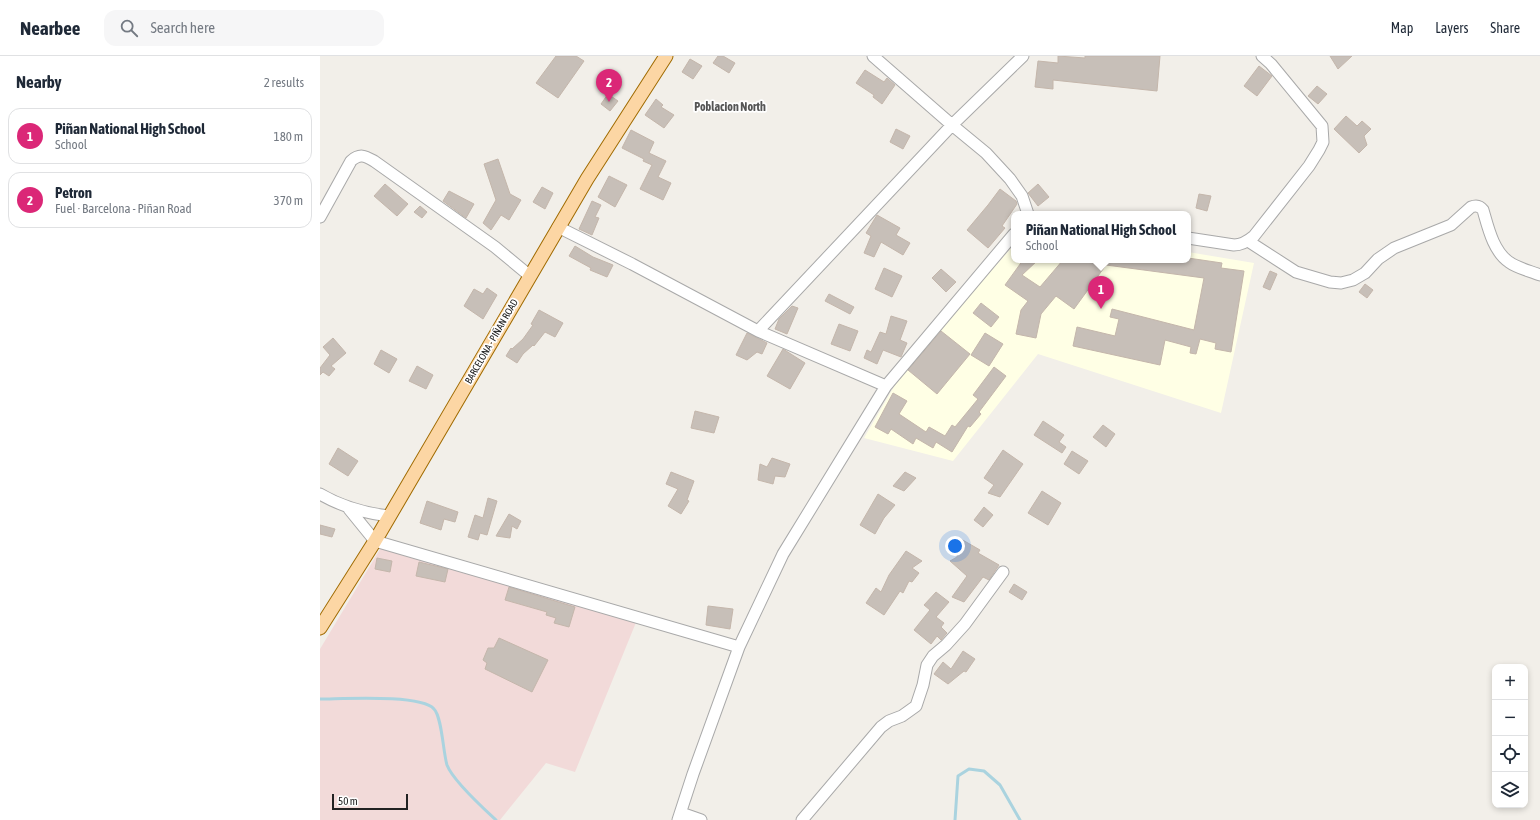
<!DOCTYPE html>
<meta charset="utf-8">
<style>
body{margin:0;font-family:"Asap Condensed",sans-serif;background:#f6f6f7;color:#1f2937}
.controls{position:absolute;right:12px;bottom:12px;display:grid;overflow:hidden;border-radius:8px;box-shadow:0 2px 6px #0003}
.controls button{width:36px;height:36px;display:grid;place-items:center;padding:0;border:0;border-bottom:1px solid #e0e1e3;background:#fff;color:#1f2937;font:20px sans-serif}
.scale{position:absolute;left:12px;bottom:10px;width:76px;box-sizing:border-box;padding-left:4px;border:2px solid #222;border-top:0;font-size:11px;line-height:14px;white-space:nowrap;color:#222;-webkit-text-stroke:3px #fff;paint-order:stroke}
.you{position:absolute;left:635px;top:490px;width:14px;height:14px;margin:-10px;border:3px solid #fff;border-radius:50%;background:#1a73e8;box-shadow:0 0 0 6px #1a73e833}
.badge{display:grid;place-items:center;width:26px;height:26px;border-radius:50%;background:#db2777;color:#fff;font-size:13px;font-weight:700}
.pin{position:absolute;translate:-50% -33px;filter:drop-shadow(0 1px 2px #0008)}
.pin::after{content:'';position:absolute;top:21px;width:14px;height:12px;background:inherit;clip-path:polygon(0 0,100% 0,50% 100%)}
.popup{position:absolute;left:691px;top:155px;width:180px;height:52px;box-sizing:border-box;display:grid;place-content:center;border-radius:8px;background:#fff;filter:drop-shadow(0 1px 3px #0005);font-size:13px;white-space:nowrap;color:#747a83}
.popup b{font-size:15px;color:#1f2937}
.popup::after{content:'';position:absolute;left:50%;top:100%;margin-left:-8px;border:8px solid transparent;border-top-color:#fff}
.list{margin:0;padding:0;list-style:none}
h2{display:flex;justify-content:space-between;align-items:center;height:52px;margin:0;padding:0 16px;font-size:17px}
h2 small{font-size:13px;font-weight:400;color:#747a83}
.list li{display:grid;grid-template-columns:26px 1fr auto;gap:12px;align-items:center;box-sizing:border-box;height:56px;margin:0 8px 8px;padding:0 8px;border:1px solid #e0e1e3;border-radius:12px}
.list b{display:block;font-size:15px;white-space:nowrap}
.list p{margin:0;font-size:13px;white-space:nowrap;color:#747a83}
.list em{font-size:13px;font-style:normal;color:#747a83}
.icon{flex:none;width:22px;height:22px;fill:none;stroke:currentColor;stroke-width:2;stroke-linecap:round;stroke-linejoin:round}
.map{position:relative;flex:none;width:1220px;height:764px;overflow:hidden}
header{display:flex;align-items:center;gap:24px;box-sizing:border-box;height:56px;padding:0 20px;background:#fff;border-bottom:1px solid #e0e1e3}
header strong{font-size:19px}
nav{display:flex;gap:22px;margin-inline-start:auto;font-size:14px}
.search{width:280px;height:36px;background:#f6f6f7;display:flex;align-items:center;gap:10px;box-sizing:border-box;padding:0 14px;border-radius:12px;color:#747a83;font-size:15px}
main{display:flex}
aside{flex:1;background:#fff}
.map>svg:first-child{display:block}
.commercial{fill:#f2dad9}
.education{fill:#ffffe5}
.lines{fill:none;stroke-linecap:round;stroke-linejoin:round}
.stream{stroke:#aad3df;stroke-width:3}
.building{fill:#c7bfb8;stroke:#c4b6ab}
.minor-casing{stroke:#a9a9a9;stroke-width:13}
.major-casing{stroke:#a06b00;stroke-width:15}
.minor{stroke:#fff;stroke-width:11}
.major{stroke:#fcd6a4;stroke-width:13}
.labels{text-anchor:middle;stroke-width:3.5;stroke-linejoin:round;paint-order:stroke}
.street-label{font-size:10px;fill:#222;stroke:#fff}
.quarter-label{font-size:12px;font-weight:bold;fill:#555;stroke:#fff}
</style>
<header>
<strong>Nearbee</strong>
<div class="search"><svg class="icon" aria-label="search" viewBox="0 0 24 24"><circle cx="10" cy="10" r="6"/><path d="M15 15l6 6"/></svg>Search here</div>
<nav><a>Map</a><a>Layers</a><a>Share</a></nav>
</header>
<main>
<aside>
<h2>Nearby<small>2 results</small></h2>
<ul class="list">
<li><span class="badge">1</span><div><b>Piñan National High School</b><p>School</p></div><em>180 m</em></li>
<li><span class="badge">2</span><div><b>Petron</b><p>Fuel · Barcelona - Piñan Road</p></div><em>370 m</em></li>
</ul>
</aside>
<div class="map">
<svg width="1220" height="764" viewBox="0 0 1220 764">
<rect width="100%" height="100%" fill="#f2efe9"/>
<path class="commercial" d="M62 490 317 564 255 716 226 707 180 764H0V593Z"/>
<path class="education" d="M694 189V204H868V196L934 207 901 357 718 298 633 405 544 382 585 312Z"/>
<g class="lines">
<path class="stream" d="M0 643C22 643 101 638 114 653 122 661 123 696 127 709 133 725 163 752 176 764
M635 764 638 720 649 713 664 715 680 729 700 764"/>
</g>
<path class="building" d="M236 0H256L264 5 238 42 216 27Z
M398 0H403L415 7 409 17 393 7Z
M738 0 765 2V0H840L837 35 733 24V33L715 31 718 5 738 7Z
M1010 0H1032L1018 13Z
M370 3 382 10 373 23 362 16Z
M939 10 952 20 937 40 924 30Z
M545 14 564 26 567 22 575 29 562 48 553 41 554 39 536 27Z
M997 30 1007 38 998 48 988 40Z
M288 38 298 45 290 55 281 48Z
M336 43 343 49 341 51 354 59 344 72 325 59Z
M1026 60 1037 70 1042 65 1051 73 1044 80 1047 89 1039 97 1014 73Z
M576 73 590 80 583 93 570 86Z
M311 74 334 86 329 97 346 105 338 121 351 127 343 144 320 133 332 109 323 105 324 103 302 92Z
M178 103 190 138 201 144 189 164 181 159 171 174 163 167 176 144 164 108Z
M289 120 307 129 295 151 278 141Z
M65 128 88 148 77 160 54 140Z
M718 128 729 141 718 150 708 137Z
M222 131 233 137 225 153 213 146Z
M680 133 696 145 697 148 682 170 685 172 668 192 647 174 668 149Z
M129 135 154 148 146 162 123 145Z
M879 138 891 140 887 155 876 152Z
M272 145 281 149 275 161 279 162 272 179 259 173Z
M100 150 107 156 102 162 94 156Z
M557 159 580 172 576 179 590 187 583 199 561 186 554 201 544 197 551 180 546 177Z
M255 190 273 201 293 209 287 221 270 214 271 212 249 200Z
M868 202 902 207 901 212 924 215 911 296 895 293 896 287 880 283 876 298 870 297 871 291 845 284 840 309 753 290 757 271 795 280 799 263 790 261 792 253 874 274 884 222 786 209 754 253 736 240 721 258 716 282 696 278 701 254 708 245 685 229 703 204H718L702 219 720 231 743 204H868Z
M564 212 582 220 572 241 555 233Z
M621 213 636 226 626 236 612 222Z
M950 215 957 218 950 234 943 231Z
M1045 228 1053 234 1047 242 1039 236Z
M167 232 177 239 163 263 144 250 154 233 163 238Z
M509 238 534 251 530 258 505 245Z
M661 247 679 261 671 271 653 257Z
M472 250 478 252 467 278 455 273 459 263Z
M219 254 243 267 235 281 225 276 214 290 213 289 203 298 197 307 186 300 191 292 192 293 203 283 213 269 211 268Z
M571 260 587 265 580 284 587 287 581 301 563 294 557 308 544 302 547 294 551 296 560 276 566 278Z
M519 268 538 275 530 295 511 288Z
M621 275 650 298 617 338 588 314Z
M427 277 447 287 442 298 437 296 427 304 416 299Z
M665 277 683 288 669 310 651 299Z
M13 282 26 297 11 310 15 313 9 320 3 316 0 319V312L10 299 3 291Z
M463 293 485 307 470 333 447 320Z
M61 294 77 303 69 317 54 308Z
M97 310 113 319 106 333 89 325Z
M674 311 686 320 659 356 661 358 650 371 648 370 632 396 616 386 613 392 596 382 593 388 571 373 568 378 555 371 573 337 587 345 579 358 606 376 609 371 625 380 632 369 635 371 658 343 653 339Z
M375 355 399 361 394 377 371 372Z
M723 365 744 379 739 386 746 391 742 397 714 379Z
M783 369 795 378 786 391 773 381Z
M18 392 38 405 28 420 9 408Z
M683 394 703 408 680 441 668 437 674 429 664 422Z
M752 395 768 405 759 418 744 408Z
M452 402 470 408 465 421 455 420 453 428 438 424 440 408 447 411Z
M351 416 374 425 367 444 369 445 361 458 348 450 358 433 346 428Z
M585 416 596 422 584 435 573 430Z
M722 435 741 447 728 469 708 457Z
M558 438 575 449 564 462 555 478 540 469Z
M168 442 177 445 167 479 160 477 158 484 148 481 155 459 163 462Z
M107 445 138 456 135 466 124 463 121 474 100 467Z
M664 451 673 459 663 471 654 464Z
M189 458 201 465 197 473 192 470 190 482 176 480Z
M0 469 15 473 12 481 0 478Z
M641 483 660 494 658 497 679 509 669 524 663 521 644 546 632 541 647 520 630 505 637 501Z
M586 495 602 505 592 512 599 517 592 526 589 525 583 537 580 535 564 559 546 547 556 532 561 536 569 519Z
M57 502 72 505 70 516 55 513Z
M99 506 128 513 125 526 96 520Z
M694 528 707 536 702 544 689 536Z
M189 531 255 551 249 571 234 567 236 562 226 559 227 556 185 544Z
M616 536 629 546 616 561 624 567 621 571 627 577 621 584 617 580 611 588 594 574 610 554 604 549Z
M388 550 413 553 410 573 386 569Z
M179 582 228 604 212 636 165 613 167 607 163 604 168 592H174Z
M643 595 655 603 646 616 644 615 628 628 614 618 623 606 631 613Z"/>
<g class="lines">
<defs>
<path id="minor" d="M553 0 632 69 666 97 690 123 702 140 708 158
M0 161 31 105C40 97 45 100 54 105L175 191 210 220
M238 171 312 208 438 275 566 330
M868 182 914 189C922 189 928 185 934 180L989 110 999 94 1003 86 1002 70 951 8 942 0
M928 185 976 216 1010 226 1021 227 1033 224 1045 217 1058 203 1074 192 1131 169 1151 151C1156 149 1160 150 1163 154 1168 171 1173 195 1189 206 1197 212 1210 215 1220 219
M438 275 632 69 703 0
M0 438C22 451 44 457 69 460
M29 453 55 485 419 591
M361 757 381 764
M358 764 373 718 419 591 463 498 566 330 694 178
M482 764 561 671 569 665 582 660 596 650 603 629 607 609 613 600 626 589 645 568 683 516"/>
<path id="major" d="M0 572 55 485 267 123 346 0"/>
</defs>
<use href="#minor" class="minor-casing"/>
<use href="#major" class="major-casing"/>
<use href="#minor" class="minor"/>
<use href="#major" class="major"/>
</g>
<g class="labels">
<g class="street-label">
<text transform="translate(171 285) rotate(-60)" y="4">BARCELONA - PIÑAN ROAD</text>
</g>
<g class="quarter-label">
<text x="410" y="55">Poblacion North</text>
</g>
</g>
</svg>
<div class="controls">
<button>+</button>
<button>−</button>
<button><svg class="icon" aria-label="locate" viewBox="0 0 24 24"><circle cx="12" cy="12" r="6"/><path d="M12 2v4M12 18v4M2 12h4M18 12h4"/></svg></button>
<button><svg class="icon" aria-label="layers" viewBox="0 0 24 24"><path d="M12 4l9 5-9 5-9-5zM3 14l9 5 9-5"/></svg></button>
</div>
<div class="scale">50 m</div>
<div class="you"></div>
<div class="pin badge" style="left:781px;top:253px">1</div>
<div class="popup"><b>Piñan National High School</b>School</div>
<div class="pin badge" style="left:289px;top:46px">2</div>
</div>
</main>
